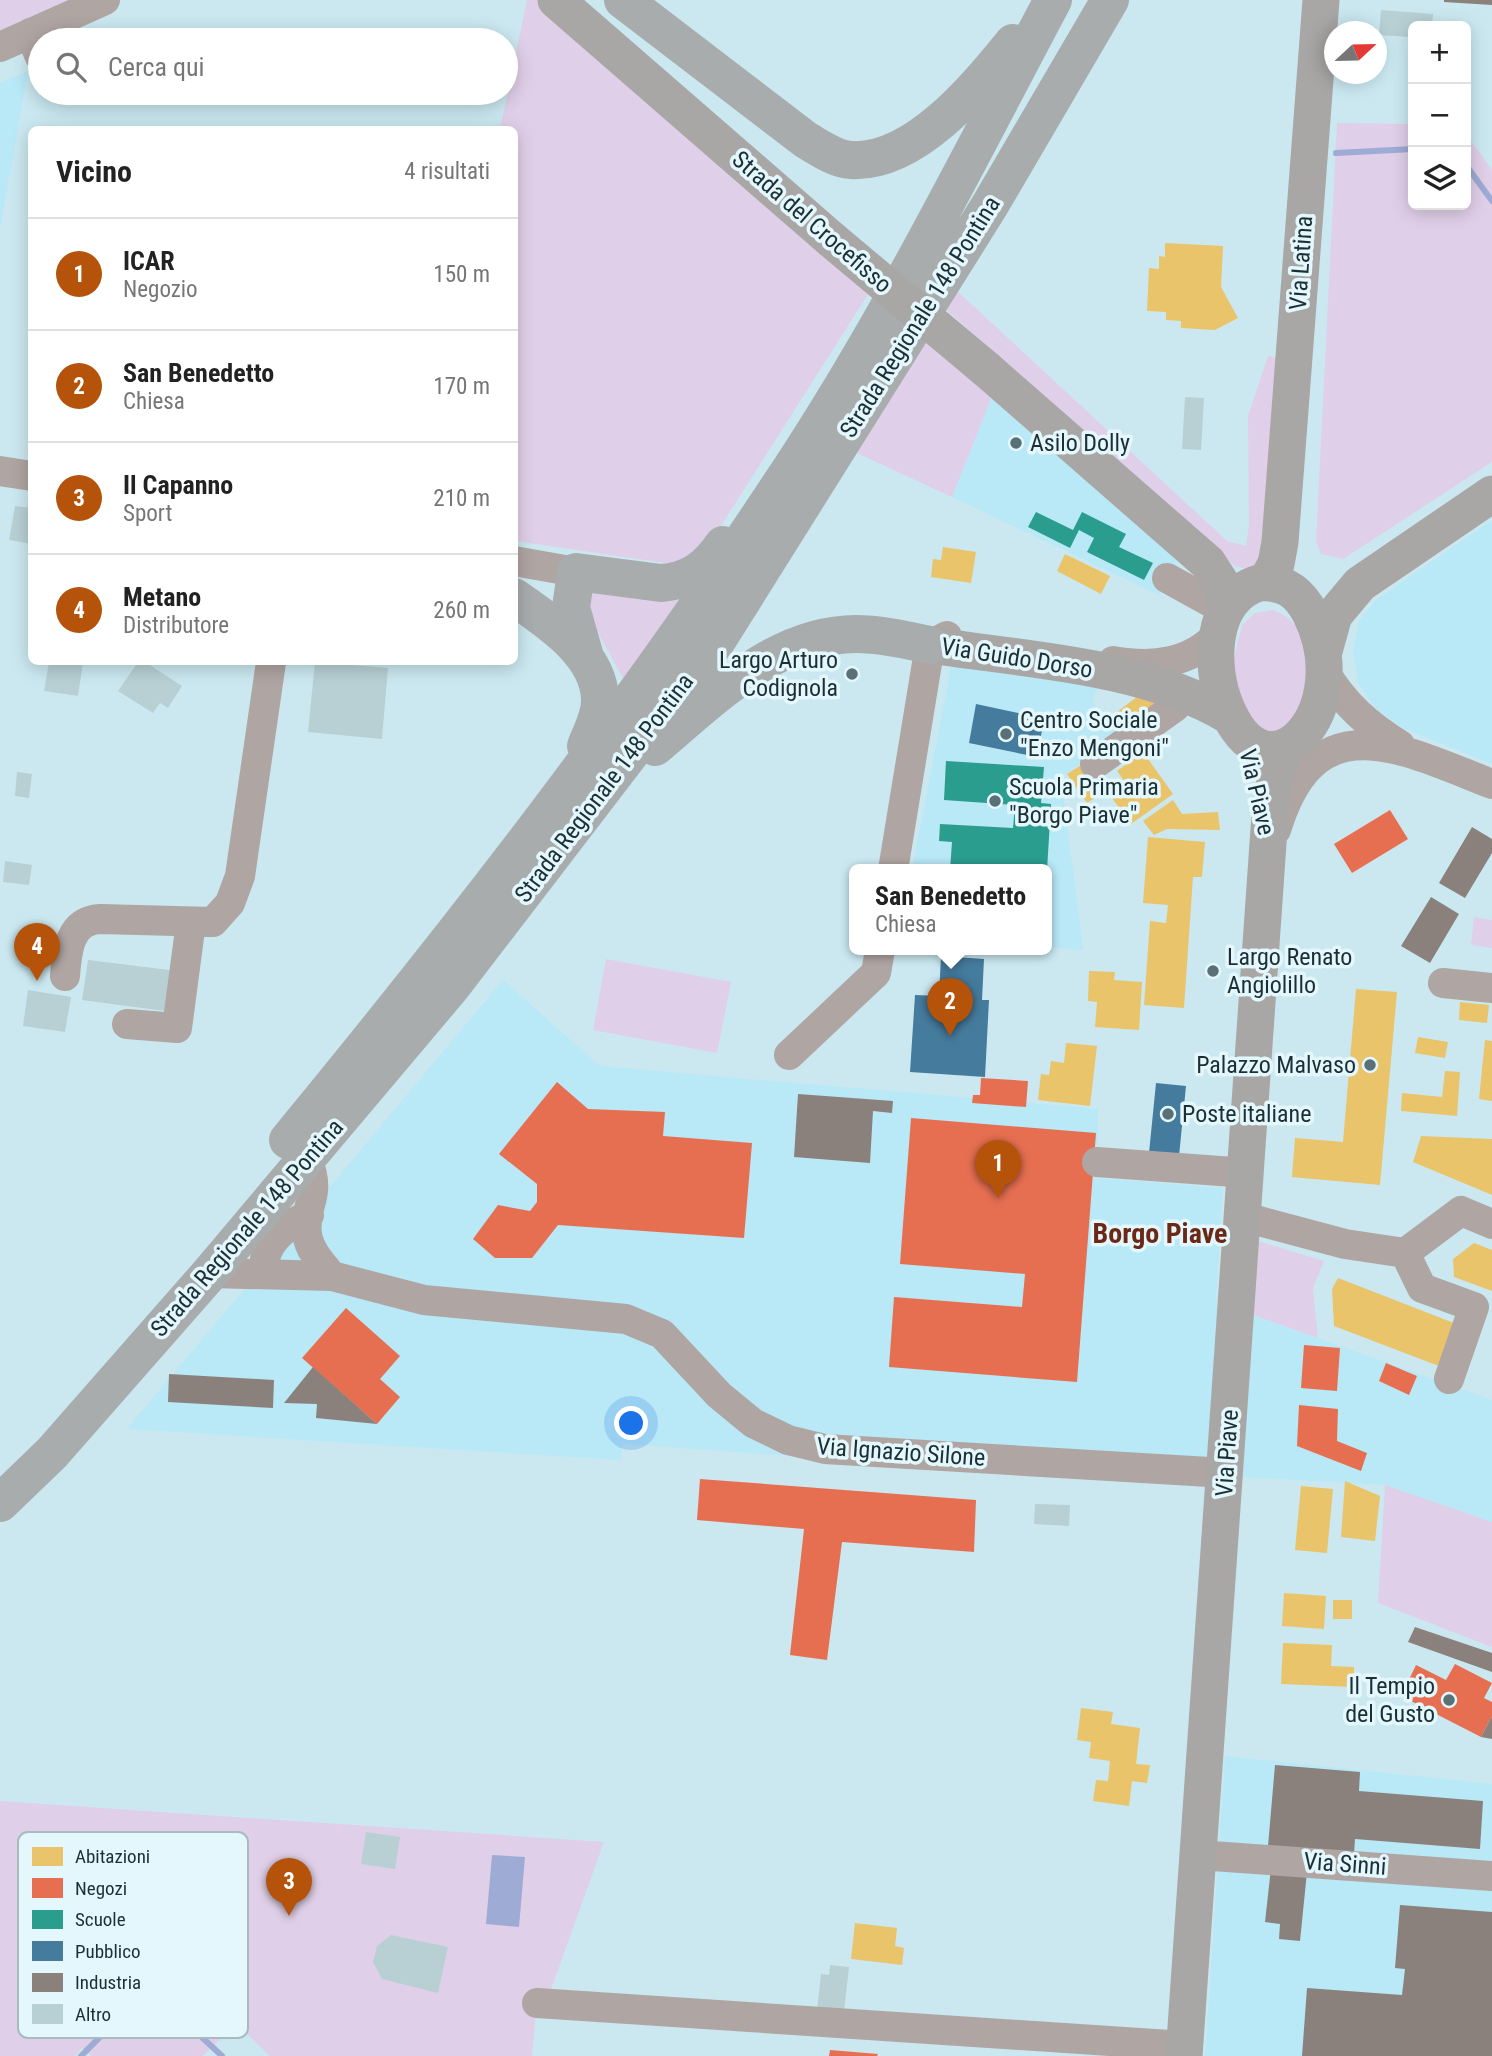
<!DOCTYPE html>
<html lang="it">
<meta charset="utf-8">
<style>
body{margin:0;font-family:"Roboto Condensed",sans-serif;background:#f6f6f6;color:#222}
.controls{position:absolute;right:21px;top:21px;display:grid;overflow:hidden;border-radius:10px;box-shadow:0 4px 18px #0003}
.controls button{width:63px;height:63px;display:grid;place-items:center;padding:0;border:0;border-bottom:2px solid #e0e0e0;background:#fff;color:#222;font:35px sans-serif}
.compass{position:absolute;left:1324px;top:21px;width:63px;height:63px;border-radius:50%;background:#fff;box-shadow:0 4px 18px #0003;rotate:68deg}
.you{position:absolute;left:632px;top:1424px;width:24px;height:24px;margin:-18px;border:5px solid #fff;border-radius:50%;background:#1a73e8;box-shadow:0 0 0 10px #1a73e833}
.badge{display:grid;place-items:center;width:46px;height:46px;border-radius:50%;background:#b45309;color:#fff;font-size:23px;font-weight:700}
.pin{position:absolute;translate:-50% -58px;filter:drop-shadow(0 2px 4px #0008)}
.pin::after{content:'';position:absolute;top:37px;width:24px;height:21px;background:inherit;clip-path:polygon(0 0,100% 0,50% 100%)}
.popup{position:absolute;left:849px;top:864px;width:203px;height:91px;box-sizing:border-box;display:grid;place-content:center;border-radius:10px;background:#fff;filter:drop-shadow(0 2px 5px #0005);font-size:23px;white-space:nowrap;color:#767676}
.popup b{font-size:26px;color:#222}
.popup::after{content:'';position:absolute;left:50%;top:100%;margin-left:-14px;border:14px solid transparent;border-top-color:#fff}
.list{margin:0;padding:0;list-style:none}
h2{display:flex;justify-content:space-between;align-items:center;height:91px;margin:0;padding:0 28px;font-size:30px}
h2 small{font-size:23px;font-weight:400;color:#767676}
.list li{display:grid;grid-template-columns:46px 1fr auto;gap:21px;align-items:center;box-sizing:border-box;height:112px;padding:0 28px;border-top:2px solid #e0e0e0}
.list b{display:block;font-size:26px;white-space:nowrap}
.list p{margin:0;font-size:23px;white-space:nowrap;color:#767676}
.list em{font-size:23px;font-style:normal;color:#767676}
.icon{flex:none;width:38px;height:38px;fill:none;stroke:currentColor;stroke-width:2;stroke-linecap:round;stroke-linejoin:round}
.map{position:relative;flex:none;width:1492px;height:2056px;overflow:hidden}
.search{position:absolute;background:#fff;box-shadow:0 4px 18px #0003;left:28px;top:28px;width:490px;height:77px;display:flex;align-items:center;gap:18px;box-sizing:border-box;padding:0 24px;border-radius:38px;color:#767676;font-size:26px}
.panel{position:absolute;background:#fff;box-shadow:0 4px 18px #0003;left:28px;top:126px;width:490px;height:539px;border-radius:10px}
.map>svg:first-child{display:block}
.built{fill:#b9e8f6}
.green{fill:#e0cfe8}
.water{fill:#9dabd5}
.homes{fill:#e9c46a}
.shops{fill:#e76f51}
.schools{fill:#2a9d8f}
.public{fill:#457b9d}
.industry{fill:#8a817c}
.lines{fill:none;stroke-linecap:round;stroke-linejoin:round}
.stream{stroke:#9dabd5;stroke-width:6}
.building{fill:#b8d0d4}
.minor{stroke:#afa5a2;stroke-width:30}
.major{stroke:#a9a7a5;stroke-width:37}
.highway{stroke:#a8acac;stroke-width:38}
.major-bridge{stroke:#a9a7a5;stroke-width:37}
.poi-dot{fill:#597076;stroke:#e3f7fd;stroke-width:2.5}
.labels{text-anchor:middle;stroke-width:7;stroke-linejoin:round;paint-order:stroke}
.street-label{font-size:24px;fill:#1b2f35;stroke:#e3f7fd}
.poi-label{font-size:24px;fill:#1b2f35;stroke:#e3f7fd;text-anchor:start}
.quarter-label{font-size:28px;font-weight:bold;fill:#6b2915;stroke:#e3f7fd}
.key{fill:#e3f7fd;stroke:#a7bbc1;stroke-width:2}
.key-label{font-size:19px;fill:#1b2f35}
</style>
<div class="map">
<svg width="1492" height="2056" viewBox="0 0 1492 2056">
<rect width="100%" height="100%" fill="#cbe8f0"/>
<path class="built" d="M28 71 0 229V83Z
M995 389 1177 559 1159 595 952 497Z
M1492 520V764L1403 728 1377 710 1358 683 1353 650 1359 621 1376 600Z
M953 657 1098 679 1093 703 1118 737 1061 777 1083 950 1046 947V870H912Z
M503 980 600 1066 1098 1109 1097 1178 1223 1188 1216 1302 1492 1400V1522L1385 1485 1241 1477 1208 1485 623 1444 621 1460 127 1429Z
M1225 1756 1492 1784V2056H1205Z"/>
<path class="green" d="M0 0H68L0 31Z
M527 0H537L872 288 710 543 672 564 515 541 514 130H500Z
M1337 123 1413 124V205H1466V134L1492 170V462L1343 559 1321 554 1316 541Z
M955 289 1227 541 1246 546 1249 524 1248 416 1268 356 1283 359 1264 563 1251 570 1235 566 942 306Z
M920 330 995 389 952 497 848 449Z
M589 593H690L626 684 589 616Z
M1273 610C1316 625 1308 675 1307 712L1270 738 1236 701 1233 663 1242 625 1255 613Z
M1474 917 1492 920V948L1471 945Z
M606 959 731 982 717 1053 593 1030Z
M1258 1241 1324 1261 1313 1288 1318 1338 1253 1315Z
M1385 1485 1492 1522V1647L1378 1603Z
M0 1801 604 1842 550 1992 538 1989 532 2056H270L236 2024 203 2056H91L82 2048 75 2056H0Z"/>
<path class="water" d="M492 1855 525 1857 519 1927 486 1924Z"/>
<path class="homes" d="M1165 243 1223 246 1221 287 1238 318 1215 330 1181 328V321L1166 320V312L1147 311 1149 268 1159 269V256L1165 257Z
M943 547 976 552 971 583 931 577 933 559 941 560Z
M1065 554 1110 576 1101 594 1057 571Z
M1146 690 1159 708 1122 736 1109 718Z
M1143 752 1173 794 1131 824 1109 794 1125 782 1117 771Z
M1083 764 1103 793 1087 803 1067 774Z
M1173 800 1182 814 1218 812 1220 830 1167 829 1154 835 1143 821Z
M1148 837 1205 842 1202 877H1193L1184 1008 1144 1005 1150 921 1166 923 1168 905 1143 903Z
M1089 971 1115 972 1114 980 1142 982 1139 1030 1095 1027 1097 1002 1088 1001Z
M1356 989 1397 992 1380 1185 1292 1177 1295 1138 1343 1142Z
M1460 1002 1489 1005 1487 1023 1459 1020Z
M1418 1037 1448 1042 1445 1058 1415 1053Z
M1485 1040 1492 1041V1101L1479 1099Z
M1066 1043 1097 1046 1090 1106 1038 1100 1041 1074 1049 1075 1051 1061 1064 1063Z
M1445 1071 1460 1072 1457 1116 1401 1111 1402 1093 1442 1097Z
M1421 1136 1492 1139V1195L1413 1162Z
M1474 1243 1492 1250V1291L1454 1277 1453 1259Z
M1338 1278 1459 1325 1444 1368 1334 1326 1332 1289Z
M1345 1481 1380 1496 1375 1541 1341 1537Z
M1301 1486 1333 1489 1327 1553 1295 1550Z
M1284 1593 1326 1596 1324 1629 1282 1626Z
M1333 1600H1352V1619H1333Z
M1283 1643 1332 1645 1331 1666 1354 1667V1687L1281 1684Z
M1081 1708 1113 1712 1111 1724 1140 1728 1136 1764 1150 1765 1147 1783 1132 1781 1129 1806 1093 1801 1096 1780 1108 1781 1110 1761 1089 1758 1091 1742 1077 1740Z
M855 1923 897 1928 895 1946 904 1948 902 1965 851 1959Z"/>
<path class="shops" d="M1390 810 1408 839 1352 873 1334 844Z
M981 1078 1028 1081 1026 1107 972 1103 973 1095H980Z
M557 1082 588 1109 665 1112 663 1136 752 1143 744 1238 558 1225 532 1258H495L473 1239 498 1205 530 1211 537 1202V1184L499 1154Z
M911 1118 1096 1133 1077 1382 889 1367 894 1297 1022 1307 1025 1274 900 1264Z
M346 1308 400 1356 380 1379 400 1397 377 1424 302 1358Z
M1304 1345 1340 1348 1337 1391 1301 1388Z
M1386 1363 1417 1376 1409 1395 1379 1381Z
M1299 1405 1338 1409 1337 1441 1367 1453 1361 1471 1297 1446Z
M700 1479 976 1500 974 1552 842 1542 827 1660 790 1655 804 1529 697 1520Z
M1455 1664 1492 1683 1484 1698 1492 1702V1716L1481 1737 1401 1696 1416 1665 1446 1680Z
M830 2050 878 2054 877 2056H829Z"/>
<path class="schools" d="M1036 512 1073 530 1082 512 1126 534 1119 547 1153 563 1144 580 1087 552 1094 538 1079 530 1070 548 1028 527Z
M946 761 1044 767 1041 803 1051 804 1047 870H950L952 842 939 841 940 824 1013 828 1015 805 944 800Z"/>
<path class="public" d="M976 704 1032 716 1030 723 1043 725 1037 757 969 743Z
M941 956 984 959 982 1000H989L985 1077 910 1072 915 995 939 996Z
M1156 1083 1186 1086 1179 1156 1149 1153Z"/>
<path class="industry" d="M1444 0H1492V5L1444 2Z
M1472 827 1492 839V853L1465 898 1439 883Z
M1431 897 1459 914 1430 963 1401 946Z
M798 1094 893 1101 892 1113 873 1111 870 1163 794 1157Z
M313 1367 377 1424 316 1418 317 1404 284 1403Z
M169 1374 274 1380 273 1408 168 1402Z
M1415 1627 1492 1653V1672L1408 1642Z
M1492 1716V1739L1481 1737Z
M1275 1765 1360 1772 1359 1791 1483 1801 1480 1849 1355 1839 1354 1854 1268 1846Z
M1271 1868 1307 1872 1300 1941 1279 1939 1280 1924 1265 1922Z
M1400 1905 1492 1912V2056H1302L1307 1988 1402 1995 1405 1969 1395 1968Z"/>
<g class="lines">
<path class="stream" d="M1336 153 1413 149
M1466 165 1492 201
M81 2056 115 2022 178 2015 222 2056"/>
</g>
<path class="building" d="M1381 10 1433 14 1432 26H1413V56L1409 55 1411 37 1379 35Z
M1185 397 1204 398 1201 450 1182 449Z
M15 506 32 508V544L9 540Z
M49 662H83L78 696 44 691Z
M138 662H145L182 686 168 708 160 703 153 713 118 691Z
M315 662 388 668 382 739 308 732Z
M17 772 32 774 29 798 15 796Z
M5 861 32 865 29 885 3 882Z
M88 960 177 971 172 1012 82 1000Z
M28 990 71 997 65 1032 23 1026Z
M1035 1504 1070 1505 1069 1526 1034 1524Z
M366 1832 400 1837 395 1869 361 1864Z
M391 1935 448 1947 438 1993 382 1979 373 1962 377 1946Z
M830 1965 849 1967 844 2012 817 2010 821 1974 829 1975Z"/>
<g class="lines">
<path class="minor" d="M30 33 40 57
M0 47 105 0
M0 471 32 476
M514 561 576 572
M1167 578 1225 610
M1113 661C1153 668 1190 664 1219 633
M1325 672C1345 705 1368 725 1400 745
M1095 764 1175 707 1182 692
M1276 830C1315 701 1399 748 1492 784
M893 870 930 645 947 636
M65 976C67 951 69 921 100 919L213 922 230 903 240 876 271 662
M1443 983 1492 988
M127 1024 177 1028 191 922
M789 1055 876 973 880 950
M307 1159C323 1197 303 1204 307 1234 309 1250 322 1264 332 1276
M1097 1162 1247 1173
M1244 1217 1345 1244 1405 1253 1461 1211 1492 1224
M1405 1253 1422 1288 1474 1307 1449 1379
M210 1273 332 1276 424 1300 626 1319 662 1334 719 1395 753 1423 788 1440 825 1449 1226 1473
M265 1273C260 1245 286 1225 309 1215
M1198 1855 1492 1876
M537 2003 1185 2046"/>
<path class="major" d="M556 0 832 240
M986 369 1208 563 1221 583 1225 610
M1266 582 1276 564 1280 542 1321 0
M1259 583C1284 581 1299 592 1310 613 1359 710 1268 808 1226 707 1209 668 1209 598 1259 583Z
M930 645C1027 660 1144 665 1229 716
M1324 651 1334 615 1360 584 1492 494
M1184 2056 1271 800 1278 766 1289 745"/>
<path class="highway" d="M623 0 806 140C820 148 835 159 851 160 915 164 977 87 1013 43
M514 597C548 621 599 653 600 699 601 715 592 731 586 746
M585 657 571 608 576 572 661 583C690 581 707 568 723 545
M655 747C712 699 776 634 856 634 881 634 906 640 930 645
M288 1140C470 919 645 693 801 453 895 308 972 152 1053 0
M0 1503 52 1453 210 1273 452 986 718 639 990 205 1110 0"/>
<path class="major-bridge" d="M832 240 986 369"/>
</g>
<g class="poi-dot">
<circle cx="1016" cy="443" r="7"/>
<circle cx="852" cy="674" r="7"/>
<circle cx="1006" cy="734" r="7"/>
<circle cx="995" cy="801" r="7"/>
<circle cx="1213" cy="971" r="7"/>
<circle cx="1370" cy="1065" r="7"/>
<circle cx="1168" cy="1114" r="7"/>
<circle cx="1449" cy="1700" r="7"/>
</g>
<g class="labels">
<g class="street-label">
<text transform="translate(812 222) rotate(41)" y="8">Strada del Crocefisso</text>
<text transform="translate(1301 263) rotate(-86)" y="8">Via Latina</text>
<text transform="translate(920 317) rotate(-58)" y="8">Strada Regionale 148 Pontina</text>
<text transform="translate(1017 658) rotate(9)" y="8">Via Guido Dorso</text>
<text transform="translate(604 788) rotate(-53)" y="8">Strada Regionale 148 Pontina</text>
<text transform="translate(1257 792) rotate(77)" y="8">Via Piave</text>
<text transform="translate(247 1228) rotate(-49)" y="8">Strada Regionale 148 Pontina</text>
<text transform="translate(901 1452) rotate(4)" y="8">Via Ignazio Silone</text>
<text transform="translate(1227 1453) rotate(-86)" y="8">Via Piave</text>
<text transform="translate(1345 1864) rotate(4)" y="8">Via Sinni</text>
</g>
<g class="poi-label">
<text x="1030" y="451">Asilo Dolly</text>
<text x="838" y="668" text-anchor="end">Largo Arturo<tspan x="838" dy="28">Codignola</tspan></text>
<text x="1020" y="728">Centro Sociale<tspan x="1020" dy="28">"Enzo Mengoni"</tspan></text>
<text x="1009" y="795">Scuola Primaria<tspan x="1009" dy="28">"Borgo Piave"</tspan></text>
<text x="1227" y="965">Largo Renato<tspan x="1227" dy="28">Angiolillo</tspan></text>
<text x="1356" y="1073" text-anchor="end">Palazzo Malvaso</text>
<text x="1182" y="1122">Poste italiane</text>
<text x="1435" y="1694" text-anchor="end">Il Tempio<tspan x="1435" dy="28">del Gusto</tspan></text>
</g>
<g class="quarter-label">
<text x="1160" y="1243">Borgo Piave</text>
</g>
</g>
<rect x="18" y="1832" width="230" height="206" rx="10" class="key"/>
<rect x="32" y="1847" width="31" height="19" fill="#e9c46a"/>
<rect x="32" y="1878" width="31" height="20" fill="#e76f51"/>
<rect x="32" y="1910" width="31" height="19" fill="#2a9d8f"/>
<rect x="32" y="1941" width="31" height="20" fill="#457b9d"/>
<rect x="32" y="1973" width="31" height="19" fill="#8a817c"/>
<rect x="32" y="2004" width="31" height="20" fill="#b8d0d4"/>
<g class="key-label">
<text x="75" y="1863">Abitazioni</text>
<text x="75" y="1895">Negozi</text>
<text x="75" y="1926">Scuole</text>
<text x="75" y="1958">Pubblico</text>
<text x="75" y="1989">Industria</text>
<text x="75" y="2021">Altro</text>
</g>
</svg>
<div class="controls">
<button>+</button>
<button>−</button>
<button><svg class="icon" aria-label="layers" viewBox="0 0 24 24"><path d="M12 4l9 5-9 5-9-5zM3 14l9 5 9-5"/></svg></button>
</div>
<svg class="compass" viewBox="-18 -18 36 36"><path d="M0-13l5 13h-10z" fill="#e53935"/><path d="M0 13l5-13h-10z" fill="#767676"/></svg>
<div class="you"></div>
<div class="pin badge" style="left:998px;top:1198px">1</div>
<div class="pin badge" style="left:950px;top:1036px">2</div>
<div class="popup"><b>San Benedetto</b>Chiesa</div>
<div class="pin badge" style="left:289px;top:1916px">3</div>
<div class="pin badge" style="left:37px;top:981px">4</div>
<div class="search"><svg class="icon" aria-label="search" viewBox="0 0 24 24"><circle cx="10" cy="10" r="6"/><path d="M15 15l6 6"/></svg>Cerca qui</div>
<section class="panel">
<h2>Vicino<small>4 risultati</small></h2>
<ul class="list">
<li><span class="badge">1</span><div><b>ICAR</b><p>Negozio</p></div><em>150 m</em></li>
<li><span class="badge">2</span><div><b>San Benedetto</b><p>Chiesa</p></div><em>170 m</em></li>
<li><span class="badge">3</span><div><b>Il Capanno</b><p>Sport</p></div><em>210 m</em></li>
<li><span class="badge">4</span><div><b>Metano</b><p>Distributore</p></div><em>260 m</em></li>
</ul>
</section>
</div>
